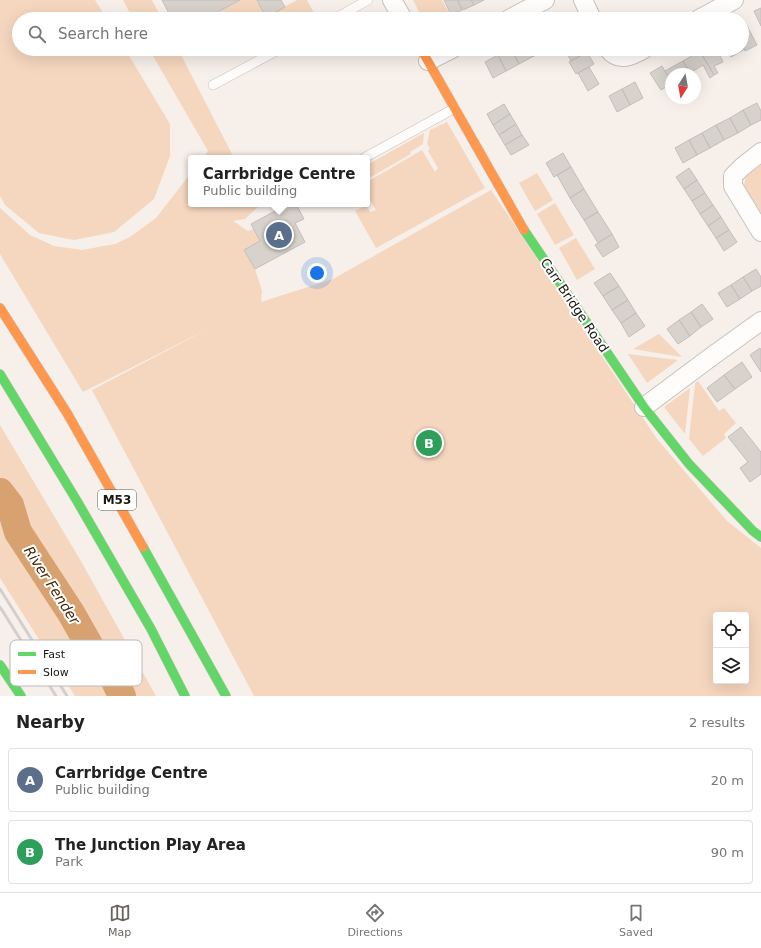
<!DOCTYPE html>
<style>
body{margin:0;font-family:"DejaVu Sans",sans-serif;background:#f2f2f2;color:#222}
.controls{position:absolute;right:12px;bottom:12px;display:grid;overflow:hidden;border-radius:4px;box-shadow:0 4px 16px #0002}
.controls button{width:36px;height:36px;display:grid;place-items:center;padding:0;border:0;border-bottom:1px solid #e0e0e0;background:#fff;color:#222;font:20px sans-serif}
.compass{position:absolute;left:665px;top:68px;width:36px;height:36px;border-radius:50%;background:#fff;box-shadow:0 4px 16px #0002;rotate:191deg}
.you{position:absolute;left:317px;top:273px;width:14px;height:14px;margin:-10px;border:3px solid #fff;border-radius:50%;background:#1a73e8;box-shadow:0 0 0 6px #1a73e833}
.badge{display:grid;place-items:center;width:26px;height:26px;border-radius:50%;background:#68635e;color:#fff;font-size:13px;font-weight:700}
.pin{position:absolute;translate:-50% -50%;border:2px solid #fff;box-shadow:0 1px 4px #0006}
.popup{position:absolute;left:188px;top:155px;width:182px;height:52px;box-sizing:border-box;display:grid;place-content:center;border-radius:4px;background:#fff;filter:drop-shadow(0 1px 3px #0005);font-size:13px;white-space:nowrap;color:#767676}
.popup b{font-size:15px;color:#222}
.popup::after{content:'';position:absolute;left:50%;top:100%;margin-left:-8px;border:8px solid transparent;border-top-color:#fff}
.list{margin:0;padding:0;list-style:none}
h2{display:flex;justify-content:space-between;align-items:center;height:52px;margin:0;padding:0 16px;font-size:17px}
h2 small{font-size:13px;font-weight:400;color:#767676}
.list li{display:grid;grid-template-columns:26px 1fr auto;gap:12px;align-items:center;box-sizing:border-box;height:64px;margin:0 8px 8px;padding:0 8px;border:1px solid #e0e0e0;border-radius:4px}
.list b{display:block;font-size:15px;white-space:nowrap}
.list p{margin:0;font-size:13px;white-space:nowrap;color:#767676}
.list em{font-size:13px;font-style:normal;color:#767676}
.icon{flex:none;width:22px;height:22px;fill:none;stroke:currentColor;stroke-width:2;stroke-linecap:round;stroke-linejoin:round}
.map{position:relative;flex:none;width:761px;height:696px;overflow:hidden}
.search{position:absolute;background:#fff;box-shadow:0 4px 16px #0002;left:12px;right:12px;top:12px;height:44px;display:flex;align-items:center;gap:10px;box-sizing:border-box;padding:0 14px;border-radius:22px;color:#767676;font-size:15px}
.sheet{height:196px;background:#fff}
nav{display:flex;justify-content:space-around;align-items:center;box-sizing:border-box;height:56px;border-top:1px solid #e0e0e0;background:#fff;font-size:11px;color:#767676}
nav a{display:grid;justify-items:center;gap:2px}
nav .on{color:#68635e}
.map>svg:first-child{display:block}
.green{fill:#f5d6be;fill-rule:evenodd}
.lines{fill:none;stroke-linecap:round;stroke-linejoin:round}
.river{stroke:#d8a270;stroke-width:28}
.building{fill:#d8d2cd;stroke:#c4beba}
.lane-casing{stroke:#c8c2bd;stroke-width:10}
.street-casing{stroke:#c8c2bd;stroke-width:20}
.fast-casing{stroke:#c8c2bd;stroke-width:10}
.slow-casing{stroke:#c8c2bd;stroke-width:10}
.lane{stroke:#fefdfc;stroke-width:9}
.street{stroke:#fefdfc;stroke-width:18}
.fast{stroke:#63d668;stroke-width:9}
.slow{stroke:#ff974d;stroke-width:9}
.rail{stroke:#d2d0ce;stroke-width:3}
.labels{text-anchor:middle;stroke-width:4;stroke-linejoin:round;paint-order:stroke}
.shield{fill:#fff;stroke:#5f5d5a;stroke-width:1}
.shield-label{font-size:12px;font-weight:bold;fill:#1b1713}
.street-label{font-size:13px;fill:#1b1713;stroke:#fff}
.water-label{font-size:14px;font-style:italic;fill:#432507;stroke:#fff}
.key{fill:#fff;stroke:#bbb9b8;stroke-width:1}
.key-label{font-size:11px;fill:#1b1713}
</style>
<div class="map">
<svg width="761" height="696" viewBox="0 0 761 696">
<rect width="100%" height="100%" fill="#f7efe9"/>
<path class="green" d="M0 0H95L107 19H19V49H125L170 124V156L154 199 114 232 74 240 39 233 5 205 0 196Z
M123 0H152L162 19H133Z
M240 0H257L266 17 297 0H307L317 19H224L220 11Z
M413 0H442L452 19H423Z
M149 49H178L234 158H203L208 151Z
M447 122 485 188 376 248 355 211 367 205 370 212 376 210 367 195V182L422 150 435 172 438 168 428 151 430 148 427 144 430 130Z
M424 133 423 144 410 152 411 154 371 177 369 175 367 176V165Z
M761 165V212L744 186 746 175Z
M191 173V204H258L259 206 245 219 233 221 248 231 253 229 260 241 244 250 255 269 262 291 261 302 333 279 491 190 657 439 727 521 761 548V696H254L92 390 214 326 83 392 0 254V208L30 235 54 246 82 250 115 244 130 237 156 218ZM716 615H746V681H716Z
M537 173 553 200 535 211 519 183Z
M555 203 574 235 555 245 537 214Z
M576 238 595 269 577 280 559 248Z
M659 334 682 357 633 349Z
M628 354 678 360 647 383Z
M698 381 719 411 724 408 736 423 724 434 726 438 703 456 689 439 695 384Z
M690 388 685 434 664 407Z
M0 425 82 563 156 696H75L0 578Z"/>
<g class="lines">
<path class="river" d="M0 492 10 505 18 532 71 613 92 650 113 677 122 696"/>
</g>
<path class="building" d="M162 0H240L208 17 209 19H172Z
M257 0H281L285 7 266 17Z
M444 0H457L462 10 451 15Z
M458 0H471L474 5 463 10Z
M471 0H484L474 5Z
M761 8V26L754 11Z
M745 22 757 45 745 51 742 45V24Z
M742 45 745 49 731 57 728 52 726 53 724 49H742Z
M509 49H511L519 64 506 71 498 55Z
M511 49H528L532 57 519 64Z
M528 49H545L546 51 532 57Z
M565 49H578L582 55 571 61Z
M705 49H724L726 53 720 56 723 62 714 66 718 73 714 75 700 51Z
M700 51 714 75 710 78 703 65 690 73 683 61Z
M587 52 594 64 576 74 569 62Z
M498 55 506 71 493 78 485 62Z
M683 61 690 73 687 74H671V81L665 71Z
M662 66 671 81V84L661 90 650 73Z
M589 67 599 84 588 91 578 73Z
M635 82 643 98 630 105 622 89Z
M622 89 630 105 617 112 609 96Z
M757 103 761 111V120L751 125 743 110Z
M504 104 510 114 493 125 487 114Z
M743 110 751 125 738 133 730 118Z
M510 114 516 124 499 135 493 125Z
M730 118 738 133 724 140 716 125Z
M516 124 522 135 505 145 499 135Z
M716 125 724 140 710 148 702 133Z
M702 133 710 148 697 155 689 140Z
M522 135 529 145 511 155 505 145Z
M689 140 697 155 683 163 675 148Z
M563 153 571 167 554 177 546 163Z
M571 167 584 189 570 198 557 175Z
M689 168 697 180 684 189 676 177Z
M697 180 705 193 692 201 684 189Z
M584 189 598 212 584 220 570 198Z
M705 193 713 205 700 214 692 201Z
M288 204H296L304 219 295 223 305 242 255 269 244 250 260 241 251 224Z
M713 205 721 217 708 226 700 214Z
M598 212 612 234 598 243 584 220Z
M721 217 729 230 716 238 708 226Z
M729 230 737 242 724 251 716 238Z
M612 234 619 247 603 257 595 245Z
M756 269 761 277V286L752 291 743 277Z
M610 273 619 286 603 296 594 283Z
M743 277 752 291 740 299 731 285Z
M731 285 740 299 727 307 718 293Z
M619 286 628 300 612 310 603 296Z
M628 300 636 313 621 323 612 310Z
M702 304 713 319 701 327 691 312Z
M691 312 701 327 690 336 679 320Z
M636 313 645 326 629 337 621 323Z
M679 320 690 336 678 344 667 329Z
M760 348 761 350V372L750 355Z
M742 362 752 377 735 389 724 375Z
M724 375 735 389 717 402 707 388Z
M741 427 761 452V474L750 482 740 468 748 462 728 437Z"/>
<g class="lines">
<defs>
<path id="lane" d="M334 19 368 0
M213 85 280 49
M364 158 455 108"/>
<path id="street" d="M392 0 403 19
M583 0 592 19
M509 19 545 0
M699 19 734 0
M608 49C619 63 632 56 644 49
M428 61 452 49
M761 152 742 167 733 176V186L761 232
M644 407 711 357 761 321"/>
<path id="fast" d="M524 230 644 407 689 464 753 531 761 537
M0 374 77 501 151 629 185 696
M143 547 226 696
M0 665 21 696"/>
<path id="slow" d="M421 49 524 230
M0 308 67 413 143 547"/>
</defs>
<use href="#lane" class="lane-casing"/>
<use href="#street" class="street-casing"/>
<use href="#fast" class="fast-casing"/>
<use href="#slow" class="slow-casing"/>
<use href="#lane" class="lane"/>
<use href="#street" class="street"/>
<use href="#fast" class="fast"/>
<use href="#slow" class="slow"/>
<path class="rail" d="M0 589 67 696
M0 607 56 696"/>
</g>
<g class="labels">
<rect class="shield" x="98" y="490" width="38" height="20" rx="3"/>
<g class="shield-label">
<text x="117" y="504">M53</text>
</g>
<g class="street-label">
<text transform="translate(575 305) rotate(56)" y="5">Carr Bridge Road</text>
</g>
<g class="water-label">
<text transform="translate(52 585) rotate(57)" y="5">River Fender</text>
</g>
</g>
<rect x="10" y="640" width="132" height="46" rx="6" class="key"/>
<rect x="18" y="652" width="18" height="4" fill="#63d668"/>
<rect x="18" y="670" width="18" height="4" fill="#ff974d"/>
<g class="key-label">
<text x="43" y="658">Fast</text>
<text x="43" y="676">Slow</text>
</g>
</svg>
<div class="controls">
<button><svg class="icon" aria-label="locate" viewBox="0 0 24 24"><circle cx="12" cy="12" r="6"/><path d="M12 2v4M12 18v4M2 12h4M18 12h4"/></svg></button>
<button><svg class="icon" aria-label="layers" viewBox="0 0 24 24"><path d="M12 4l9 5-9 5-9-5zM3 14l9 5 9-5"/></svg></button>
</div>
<svg class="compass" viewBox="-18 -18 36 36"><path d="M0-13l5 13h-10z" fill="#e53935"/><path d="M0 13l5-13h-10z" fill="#767676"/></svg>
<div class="you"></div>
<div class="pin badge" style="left:279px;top:235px;background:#5c6f8a">A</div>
<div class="popup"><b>Carrbridge Centre</b>Public building</div>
<div class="pin badge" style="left:429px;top:443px;background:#2e9e5b">B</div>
<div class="search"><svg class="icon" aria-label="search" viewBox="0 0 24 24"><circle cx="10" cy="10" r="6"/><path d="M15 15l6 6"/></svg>Search here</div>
</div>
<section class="sheet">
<h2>Nearby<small>2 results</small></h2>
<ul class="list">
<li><span class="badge" style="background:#5c6f8a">A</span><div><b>Carrbridge Centre</b><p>Public building</p></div><em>20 m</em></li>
<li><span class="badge" style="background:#2e9e5b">B</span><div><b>The Junction Play Area</b><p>Park</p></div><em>90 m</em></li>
</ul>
</section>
<nav>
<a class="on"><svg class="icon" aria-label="map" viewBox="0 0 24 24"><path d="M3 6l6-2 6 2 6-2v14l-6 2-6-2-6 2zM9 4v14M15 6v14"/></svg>Map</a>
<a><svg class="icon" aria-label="directions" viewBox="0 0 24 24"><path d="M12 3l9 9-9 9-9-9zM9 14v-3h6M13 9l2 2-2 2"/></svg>Directions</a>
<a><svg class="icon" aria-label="saved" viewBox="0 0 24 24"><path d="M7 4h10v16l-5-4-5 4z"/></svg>Saved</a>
</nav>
